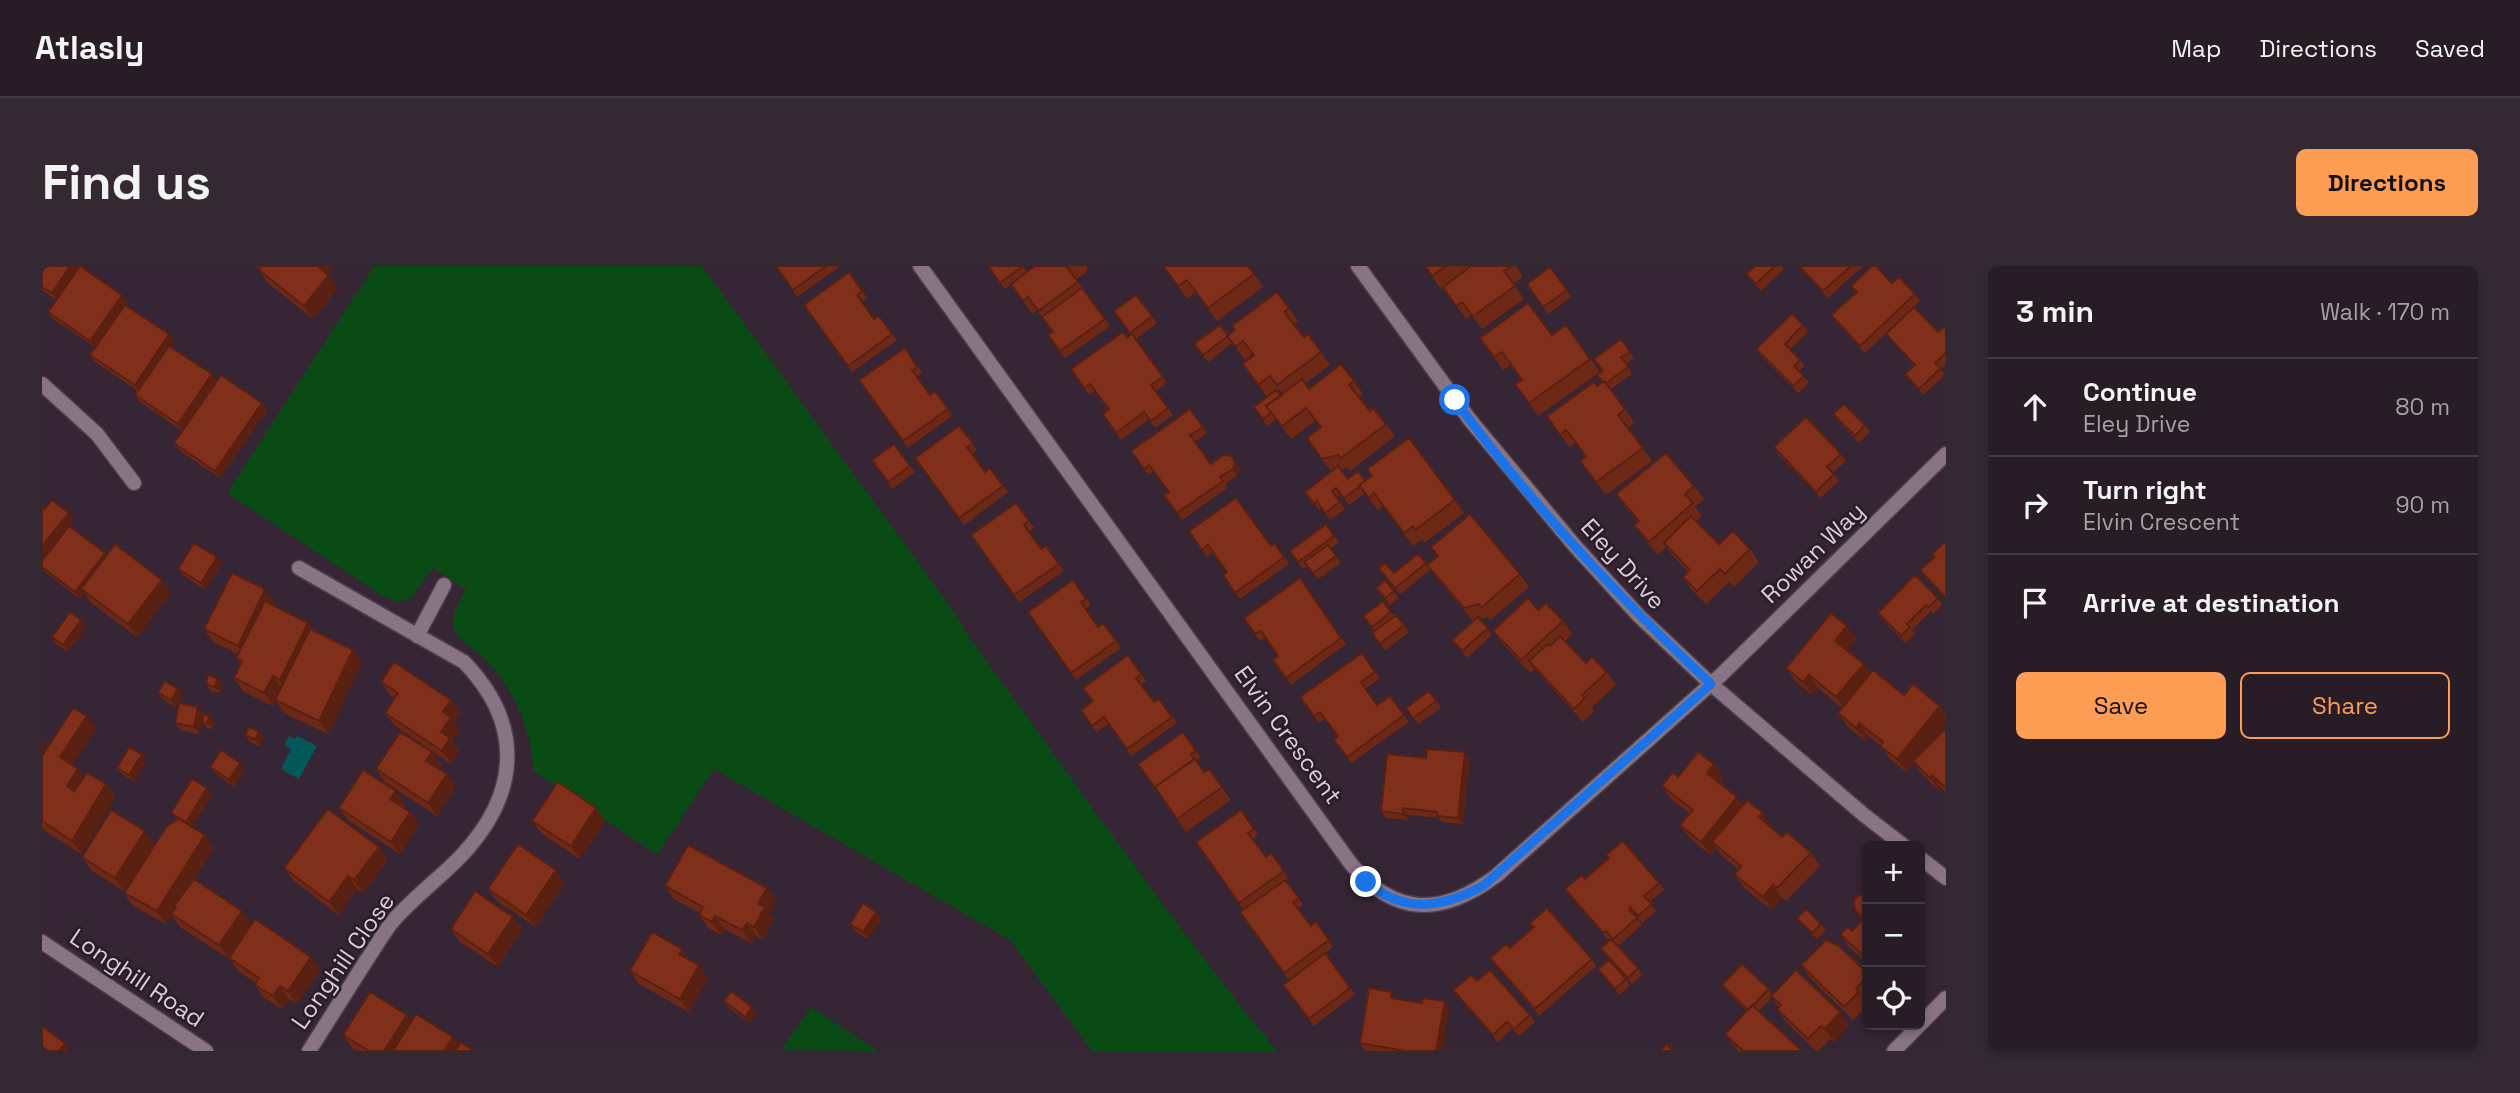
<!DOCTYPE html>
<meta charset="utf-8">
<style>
body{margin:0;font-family:"Space Grotesk",sans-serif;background:#342933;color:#f1f3f6}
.controls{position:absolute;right:21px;bottom:21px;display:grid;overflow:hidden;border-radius:10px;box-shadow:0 4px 10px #0003}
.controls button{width:63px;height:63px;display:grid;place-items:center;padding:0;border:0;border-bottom:2px solid #443a44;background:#281c27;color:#f1f3f6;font:35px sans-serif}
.stop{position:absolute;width:21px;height:21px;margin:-16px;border:5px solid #1a73e8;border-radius:50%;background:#fff}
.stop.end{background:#1a73e8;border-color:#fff;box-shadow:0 2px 7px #0008}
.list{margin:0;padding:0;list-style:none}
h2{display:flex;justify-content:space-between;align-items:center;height:91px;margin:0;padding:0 28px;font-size:30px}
h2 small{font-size:23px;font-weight:400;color:#a5a1a7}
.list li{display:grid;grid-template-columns:46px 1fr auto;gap:21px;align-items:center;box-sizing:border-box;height:98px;padding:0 28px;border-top:2px solid #443a44}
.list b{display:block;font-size:26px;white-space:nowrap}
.list p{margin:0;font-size:23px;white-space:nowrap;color:#a5a1a7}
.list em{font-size:23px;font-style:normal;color:#a5a1a7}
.actions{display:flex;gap:14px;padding:21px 28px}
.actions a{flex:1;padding:16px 0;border:2px solid #fd9d54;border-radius:10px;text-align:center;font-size:24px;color:#fd9d54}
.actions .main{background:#fd9d54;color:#111}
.icon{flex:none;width:38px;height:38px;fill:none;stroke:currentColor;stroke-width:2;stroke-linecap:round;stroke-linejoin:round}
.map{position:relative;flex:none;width:1904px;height:785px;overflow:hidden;border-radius:10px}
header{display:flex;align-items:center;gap:42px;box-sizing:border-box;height:98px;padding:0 35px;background:#281c27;border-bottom:2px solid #443a44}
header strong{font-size:33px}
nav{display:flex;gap:38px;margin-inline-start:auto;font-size:24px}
.intro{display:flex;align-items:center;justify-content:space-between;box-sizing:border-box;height:168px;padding:0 42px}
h1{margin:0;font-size:49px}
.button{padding:18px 32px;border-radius:10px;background:#fd9d54;color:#111;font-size:24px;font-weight:700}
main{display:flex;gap:42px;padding:0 42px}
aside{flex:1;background:#281c27;border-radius:10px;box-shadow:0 4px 10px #0003}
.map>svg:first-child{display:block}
.green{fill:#0a4a14}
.water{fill:#04585a}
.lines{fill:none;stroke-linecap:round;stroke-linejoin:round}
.minor-casing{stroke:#4e404d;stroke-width:17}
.minor{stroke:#887485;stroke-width:14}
.wall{fill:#6e2816;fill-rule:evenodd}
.shaded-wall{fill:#5a2112}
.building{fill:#802f1a;stroke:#5a2112;stroke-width:2}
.route{stroke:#1a73e8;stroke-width:9}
.labels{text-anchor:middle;stroke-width:5;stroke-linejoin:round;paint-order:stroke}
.street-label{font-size:24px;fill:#d9ced8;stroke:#2b1c2a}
</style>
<header>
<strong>Atlasly</strong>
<nav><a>Map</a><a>Directions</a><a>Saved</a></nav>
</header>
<div class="intro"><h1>Find us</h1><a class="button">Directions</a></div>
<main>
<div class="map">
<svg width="1904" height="785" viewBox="0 0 1904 785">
<rect width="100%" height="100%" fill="#362534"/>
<path class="green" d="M332 0H660L907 339 923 363 922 364C1025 505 1124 650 1235 785H1050L968 674 672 503 615 589 491 505C490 463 472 424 443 393 432 382 413 374 411 358 409 345 420 333 424 323L391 302 368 333 355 336 339 329 185 227Z
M769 741 836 785 739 784Z"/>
<path class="water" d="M247 470 253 473 255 470 275 480 257 513 239 503 249 483 242 479Z"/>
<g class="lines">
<defs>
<path id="minor" d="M878 0 1309 598C1353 651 1400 650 1454 610L1679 409 1904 188
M1316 0 1428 154 1533 280 1597 350 1669 418 1822 549 1862 580
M0 118 55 168 92 217
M257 302 422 396C482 458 478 527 420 589 398 612 372 631 351 655 341 667 333 682 324 695 305 725 286 755 267 785
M375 370 402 319
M1878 592 1904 612
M0 676 164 785
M1852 785 1904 732"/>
</defs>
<use href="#minor" class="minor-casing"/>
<use href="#minor" class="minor"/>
</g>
<path class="wall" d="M0 0 14 34 0 24Z
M214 0H291L285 8 296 22 271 53 226 17 217 4 218 3Z
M734 0H798L755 31Z
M946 0H981L985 6 993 0H1045V6L1034 13 1068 60 1023 92 1006 69 1011 66 995 44 990 48 970 18 963 23Z
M1121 0H1206L1221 21 1175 55 1154 26 1145 33Z
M1383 0H1474L1481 11 1471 18 1482 33 1440 63 1429 49 1424 53 1401 21 1399 23Z
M1713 0H1740L1742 3 1719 25 1704 8Z
M1756 0H1821L1786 32Z
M1508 1 1529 31 1506 48 1485 18Z
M807 6 825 32 820 36 832 53 837 50 855 74 810 106 762 39Z
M1850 17 1873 28 1878 35 1823 87 1794 56 1789 49 1814 27 1809 20Z
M1094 29 1115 57 1094 73 1125 117 1114 125 1131 149 1113 162 1107 153 1079 174 1061 148 1066 144 1052 125 1047 129 1029 103 1089 69 1072 45Z
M85 35 83 39 132 75 128 80 170 108 174 115 140 165 98 136 93 129 96 125 53 96 48 89 53 81 11 53 6 46Z
M1247 42 1256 55 1252 58 1262 71 1279 86 1288 99 1263 118 1267 123 1312 115 1321 128 1317 131 1328 145 1344 158 1353 170 1308 205 1306 202 1299 203 1306 213 1323 215 1413 234 1422 247 1382 277 1380 273 1371 280 1341 240 1336 245 1323 227 1307 239 1299 228 1294 231 1303 243 1288 254 1279 242 1277 244 1263 226 1289 205 1265 172 1278 161 1273 155 1249 173 1234 153 1225 160 1212 141 1225 131 1201 98 1212 89 1210 88 1203 94 1190 77 1166 96 1152 78 1186 69ZM1237 123 1241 128 1239 130 1235 124Z
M1524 59 1558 106 1496 150 1473 118 1480 114 1469 99 1461 104 1438 72 1510 69Z
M1761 59 1766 66 1748 83 1763 100 1757 105 1767 117 1756 127 1719 90 1714 83Z
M1904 63V98L1899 103 1903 109 1881 129 1863 108 1872 100 1849 74 1844 68 1896 66Z
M1579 73 1592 92 1584 98 1590 108 1569 123 1592 156 1586 162 1610 195 1564 229 1538 195 1544 191 1533 177 1527 181 1505 150 1560 117Z
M863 82 880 107 875 111 888 129 893 125 910 150 866 182 817 114Z
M1148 143 1165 167 1153 176 1169 198 1198 203 1195 210 1183 218 1185 222 1140 254 1122 229 1127 226 1112 205 1106 209 1089 185Z
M225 144 178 212 137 184 132 177Z
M1791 148 1823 159 1828 166 1817 177 1796 155Z
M917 160 935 184 930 188 943 206 948 202 966 226 922 259 873 192Z
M852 178 873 206 850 223 830 194Z
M1732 181 1799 188 1804 195 1791 207 1797 215 1779 232 1736 188Z
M1652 220 1662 233 1653 241 1660 250 1654 255 1677 278 1708 283 1717 296 1692 321 1687 316 1664 338 1650 324 1641 311 1646 306 1631 290 1624 281 1616 289 1602 272 1592 259 1596 256 1583 241 1574 228Z
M974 237 992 262 987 266 999 283 1004 280 1022 305 977 336 929 269Z
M1284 258 1297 276 1288 283 1299 297 1276 313 1265 300 1261 303 1248 285Z
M1147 265 1229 280 1232 277 1247 298 1198 333 1181 309 1185 306 1171 286 1165 291Z
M1904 275V333L1883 311 1878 304 1892 292 1890 288Z
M1389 281 1478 308 1487 321 1448 354 1446 351 1438 353 1450 369 1425 392 1410 374 1431 355 1388 304 1358 328 1337 302 1352 307 1376 288 1385 299 1395 290Z
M64 289 129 326 95 371 48 336 42 327 38 333 2 305 0 303V295Z
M180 298 163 324 141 309 136 303Z
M1258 312 1304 378 1249 419 1231 394 1236 390 1223 372 1218 375 1202 352Z
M1031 314 1049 339 1044 343 1056 361 1061 357 1079 382 1034 414 986 346Z
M1343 314 1357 332 1348 339 1334 322Z
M1896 332 1900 339 1891 348 1889 345 1870 364 1873 368 1863 377 1840 353 1836 347Z
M1341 335 1352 350 1354 349 1367 366 1343 384 1330 367 1332 365 1321 350Z
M232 336 231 339 266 357 272 365 311 384 320 397 286 468 242 447 234 435 231 440 201 425 192 412 199 399 194 392 196 388 171 376 162 363Z
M1496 344 1521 355 1530 368 1523 375 1544 397 1565 406 1574 419 1550 441 1552 445 1541 456 1493 403 1488 407 1460 377 1451 365Z
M1805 360 1814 373 1805 385 1822 398 1828 407 1862 429 1898 440 1904 448V457L1884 482 1904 462V527L1899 522 1897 525 1880 508 1872 497 1864 506 1848 493 1839 480 1826 470 1823 475 1805 460 1796 447 1800 442 1776 422 1770 429 1753 415 1744 402Z
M44 361 26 386 14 378 10 371Z
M1320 387 1338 412 1323 423 1335 439 1348 430 1367 456 1309 497 1292 474 1296 470 1283 453 1277 457 1258 431Z
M1086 389 1104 415 1099 419 1112 436 1117 433 1135 457 1089 490 1067 458 1054 466 1043 451 1051 435Z
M339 416 409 434 418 447 412 456 418 464 410 475 417 485 409 498 352 459 343 447 352 432 348 429Z
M164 418H180L178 427 169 425Z
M1387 425 1399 442 1376 458 1364 442Z
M116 426 141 429 133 441 120 432Z
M161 447 157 468 138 464 133 457Z
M160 456H172L171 463 165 462Z
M54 463 30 498 36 503 42 511 64 518 73 531 39 588 0 563V490Z
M217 466 222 472 217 481 208 476 203 469Z
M1141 466 1159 492 1154 495 1162 506 1167 503 1189 534 1144 566 1096 498Z
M100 488 104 495 92 516 80 508 75 502Z
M1384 492 1428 493 1421 558 1400 556 1397 552 1366 549V554L1344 552 1339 545Z
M1672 498 1681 511 1677 517 1695 531 1701 539 1730 560 1729 561 1740 571 1769 587 1778 600 1744 635 1740 632 1730 644 1702 622 1693 609 1696 603 1679 589 1674 582 1668 589 1648 572 1638 559 1648 548 1629 533 1620 520 1636 511Z
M399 499 397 503 405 508 414 521 395 550 343 516 334 503Z
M168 501 203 504 192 521 173 507Z
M165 522 170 529 150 561 172 582 152 614 209 658 186 692 138 661 129 649 124 658 91 640 82 627 136 554 129 547Z
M363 538 361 542 368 546 377 559 358 588 306 554 297 542Z
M554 542 563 555 538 593 500 568 490 555Z
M1199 544 1216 569 1211 573 1224 591 1229 587 1246 612 1244 614 1261 639 1256 642 1269 660 1274 656 1291 681 1283 687 1313 728 1272 760 1241 719 1275 693 1246 713 1198 646 1201 643 1154 576Z
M103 565 112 578 82 625 49 604 40 591Z
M337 581 346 594 321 627 315 623 296 649 251 614 242 602Z
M1543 613 1617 617 1622 624 1607 636 1614 645 1600 657 1593 648 1592 649 1600 659 1576 680 1569 672 1566 674 1523 623Z
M523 617 494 661 456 636 446 623Z
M623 620 725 622 734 635 727 648 732 654 721 674 714 670 709 677 682 663 679 669 666 662 657 649 658 647 632 633Z
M1825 629V698L1807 681 1798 668 1810 665 1820 654 1813 644Z
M471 651 480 663 456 701 418 676 409 663Z
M1755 652 1779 658 1784 665 1775 673 1760 658Z
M839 653 826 673 813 665 808 658Z
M1488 657 1550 693 1554 700 1497 750 1448 692 1468 682 1491 662Z
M1559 683 1596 702 1600 709 1590 718 1564 689Z
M269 691 278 704 255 738 247 733 240 743 222 732 213 719 214 717 196 705 187 692Z
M648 694 657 699 666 712 647 746 597 718 588 705Z
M1759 699 1825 707V734L1823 736 1825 740 1811 754 1768 712Z
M1556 703 1584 713 1588 720 1577 729Z
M1680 719 1727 723 1730 728 1807 759 1792 776 1788 773 1777 785H1774L1744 756 1735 743 1737 742 1730 731 1717 745 1759 785H1696L1683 768 1705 745 1685 726Z
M1411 724 1488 749 1493 756 1477 770 1470 763 1456 776Z
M1355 733 1407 742 1400 785H1328L1322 784 1318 777Z
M682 735 715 747 708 757 687 742Z
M365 749 369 756 416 779 432 785H316L310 782 301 769Z"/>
<path class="shaded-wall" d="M28 0H37L14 34 10 27Z
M275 0H291L283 11Z
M287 9 296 22 271 53 262 40Z
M80 29 85 35 53 81 48 75Z
M127 68 132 75 97 126 93 119Z
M170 108 174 115 140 165 136 158Z
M220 137 225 144 178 212 173 205Z
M1193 196 1198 203 1195 210 1191 203Z
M27 247 32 254 0 292V280Z
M63 287 68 294 39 323 42 327 38 333 33 326Z
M175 291 180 298 163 324 159 317Z
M120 314 129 326 95 371 86 358Z
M223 323 232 336 205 392 196 380Z
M39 354 44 361 26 386 21 379Z
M266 357 275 370 247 427 238 414Z
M1805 360 1814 373 1802 388 1793 375Z
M311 384 320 397 286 468 277 455Z
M1822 398 1831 411 1803 444 1794 431Z
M1767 409 1776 422 1770 429 1761 416Z
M231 410 240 423 231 440 222 427Z
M175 412 180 418 178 427 173 421Z
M136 423 141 429 133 441 129 434Z
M409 434 418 447 412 456 418 464 410 475 417 485 409 498 400 485 399 466 401 446Z
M1898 440 1904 448V457L1864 506 1855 493Z
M156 441 161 447 157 468 152 461Z
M167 449 172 456 171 463 166 457Z
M45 450 54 463 27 503 18 491Z
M1817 457 1826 470 1823 475 1814 462Z
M217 466 222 472 217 481 213 474Z
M0 472 4 479 0 486Z
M390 486 399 499 393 508 384 495Z
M1423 486 1428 493 1421 558 1416 552Z
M100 488 104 495 92 516 87 509Z
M198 497 203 504 192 521 187 514Z
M1672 498 1681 511 1674 520 1665 507Z
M36 503 46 516 34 533 25 520Z
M405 508 414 521 395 550 386 537Z
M1890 509 1899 522 1897 525 1888 512Z
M64 518 73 531 39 588 30 575Z
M165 522 170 529 149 563 144 556Z
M354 525 363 538 357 546 348 533Z
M1695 531 1704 544 1670 576 1674 582 1668 589 1659 576Z
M554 542 563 555 538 593 529 580Z
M1361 542 1366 549V554L1361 548Z
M368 546 377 559 358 588 349 576Z
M1721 547 1730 560 1726 564 1717 551Z
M103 565 112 578 82 625 73 612Z
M163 569 172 582 124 658 115 645Z
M337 581 346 594 321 627 312 614Z
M514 604 523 617 494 661 484 649Z
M306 610 315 623 296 649 287 636Z
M1731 619 1740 632 1730 644 1721 631Z
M725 622 734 635 727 648 732 654 721 674 712 661 716 638Z
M200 645 209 658 186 692 177 679Z
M834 646 839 653 826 673 821 666Z
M673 650 682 663 679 669 670 656Z
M471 651 480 663 456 701 446 688Z
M705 657 714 670 709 677 700 664Z
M640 683 649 696 637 688Z
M269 691 278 704 255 738 246 725Z
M657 699 666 712 647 746 638 733Z
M238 720 247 733 240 743 231 730Z
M1403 735 1407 742 1400 785H1394Z
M710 741 715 747 708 757 703 751Z
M1798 746 1807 759 1792 776 1783 763Z
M365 749 374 762 359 785H342Z
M411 771 420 784V785H402Z
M23 777 28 785H17Z"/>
<path class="building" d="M0 0H28L10 27 0 21Z
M38 0 80 29 48 75 6 46Z
M220 0H275L287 9 262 40 217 4Z
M734 0H784L751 24Z
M946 0H981L958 17Z
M993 0H1026L1025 1 1036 16 996 45 986 31 981 35 969 18Z
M1121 0H1206L1212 8 1166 42 1145 14 1136 20Z
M1383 0H1404L1390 10Z
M1429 0H1469L1462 5 1473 20 1431 50 1420 36 1414 40 1401 21Z
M1713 0H1733L1714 18 1704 8Z
M1757 0H1809L1781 25Z
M1830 0H1834L1850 17 1857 11 1873 28 1818 80 1789 49 1815 26 1809 20Z
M1508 1 1525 24 1501 41 1485 18Z
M807 6 820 25 815 29 832 53 837 50 850 68 806 100 762 39Z
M1040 22 1063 53 1018 85 1006 69 1011 66 1000 51Z
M1235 26 1247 42 1242 46 1262 71 1266 68 1279 86 1235 119 1228 110 1216 119 1201 98 1212 89 1201 75 1194 81 1185 70 1193 64 1190 60Z
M1094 29 1110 50 1088 67 1072 45Z
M1486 37 1510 69 1524 59 1548 93 1487 137 1473 118 1480 114 1460 86 1452 91 1438 72Z
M83 39 127 68 93 119 48 89Z
M1872 41 1896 66 1902 61 1904 63V87L1893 97 1899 102 1877 123 1863 108 1873 99 1844 68Z
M1750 48 1761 59 1743 78 1758 94 1752 100 1762 110 1751 120 1714 83Z
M1178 59 1186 70 1161 89 1152 78Z
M1081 66 1085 72 1090 68 1121 111 1109 119 1126 142 1109 155 1102 146 1074 167 1061 148 1067 143 1048 118 1042 122 1029 103Z
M1579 73 1588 86 1579 91 1586 101 1564 117 1562 115 1561 116 1555 109 1561 105 1552 93Z
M127 80 170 108 136 158 93 129Z
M863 82 875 101 870 104 888 129 893 125 906 143 861 175 817 114Z
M1299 98 1312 115 1307 119 1328 145 1331 142 1344 158 1299 192 1296 189 1280 193 1265 172 1279 161 1264 142 1240 160 1224 140 1260 113 1267 123Z
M179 109 220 137 173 205 132 177Z
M1562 115 1583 143 1576 149 1601 182 1554 216 1538 195 1544 191 1536 179 1524 164 1518 169 1505 150 1552 116 1555 120Z
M1234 124 1239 130 1224 140 1229 147 1221 153 1212 141Z
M1802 138 1823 159 1813 170 1791 148Z
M1148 143 1161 161 1148 169 1169 198 1181 189 1189 190 1193 196 1191 203 1178 211 1181 215 1135 247 1122 229 1127 226 1107 199 1102 203 1089 185Z
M1764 151 1799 188 1785 201 1792 208 1774 226 1732 181Z
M917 160 931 177 925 181 943 206 948 202 961 220 917 252 873 192Z
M1367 172 1413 234 1373 264 1371 260 1362 267 1332 227 1327 232 1317 219 1330 210 1325 203Z
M852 178 868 200 846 216 830 194Z
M1624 187 1652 220 1643 228 1651 237 1607 276 1592 259 1597 255 1574 228Z
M1296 200 1306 213 1316 205 1323 215 1317 219 1318 220 1302 232 1294 222 1290 225 1298 236 1283 247 1275 235 1272 238 1263 226Z
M1194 232 1229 280 1232 277 1242 291 1193 327 1181 309 1185 306 1166 279 1160 284 1147 265Z
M10 234 27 247 0 280V240L3 243Z
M974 237 987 255 982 259 999 283 1004 280 1017 298 972 329 929 269Z
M1428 248 1478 308 1439 342 1437 338 1422 342 1385 299 1396 290 1389 281Z
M1649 250 1677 278 1691 265 1708 283 1683 308 1678 303 1655 325 1641 311 1648 304 1622 277Z
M1284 258 1292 270 1256 296 1248 285Z
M27 260 63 287 33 326 0 301V295Z
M1904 275V332L1878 304 1893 291 1890 288Z
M152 277 175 291 159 317 136 303Z
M73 278 120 314 86 358 39 323Z
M1286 279 1294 290 1271 307 1262 296Z
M1376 288 1384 297 1353 322 1337 302 1343 297 1352 307Z
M190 307 223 323 196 380 162 363Z
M1873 309 1896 332 1887 341 1884 339 1865 358 1868 361 1859 370 1836 347Z
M1258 312 1299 372 1244 412 1231 394 1236 390 1229 379 1219 365 1213 368 1202 352Z
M1031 314 1044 333 1039 336 1056 361 1061 357 1074 375 1029 407 986 346Z
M1343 314 1352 325 1343 332 1334 322Z
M1486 332 1496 344 1504 337 1521 355 1479 394 1451 365Z
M223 335 266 357 238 414 231 410 222 427 192 412 200 395 194 392Z
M1341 335 1349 346 1330 361 1321 350Z
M28 346 39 354 21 379 10 371Z
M1789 347 1805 360 1793 375 1822 398 1794 431 1767 409 1761 416 1744 402Z
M1354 349 1362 359 1338 378 1330 367Z
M1436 351 1446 362 1420 385 1410 374Z
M268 363 311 384 277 455 233 434Z
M1518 370 1544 397 1550 391 1565 406 1540 429 1543 432 1532 443 1487 395 1506 378 1508 380Z
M1320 387 1333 406 1319 416 1335 439 1348 430 1362 449 1305 491 1292 474 1296 470 1278 446 1272 450 1258 431Z
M1086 389 1099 408 1094 412 1112 436 1117 433 1130 451 1085 483 1062 451 1050 460 1039 444 1051 435 1041 422Z
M352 396 409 434 401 446 409 451 399 466 408 472 400 485 343 447 356 427 339 416Z
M1831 404 1862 429 1871 418 1898 440 1855 493 1838 480 1841 476 1817 457 1814 462 1796 447Z
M166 409 175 412 173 421 164 418Z
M123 415 136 423 129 434 116 426Z
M1387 425 1394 435 1371 452 1364 442Z
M137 437 156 441 152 461 133 457Z
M31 442 45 450 18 491 36 503 25 520 32 525 45 507 64 518 30 575 0 555V490Z
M161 449H167L166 457 160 456Z
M207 461 217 466 213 474 203 469Z
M1904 462V522L1890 509 1888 512 1871 495Z
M358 466 390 486 384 495 405 508 386 537 334 503Z
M1141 466 1154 485 1149 488 1152 493 1113 521 1117 527 1096 498Z
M87 481 100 488 87 509 75 502Z
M1385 483 1423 486 1416 552 1395 550V546L1361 542V548L1339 545 1345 488 1384 492Z
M179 484 198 497 187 514 168 501Z
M1656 486 1672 498 1665 507 1695 531 1659 576 1638 559 1651 544 1620 520 1631 506 1636 511Z
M1153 493 1162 506 1167 503 1180 521 1135 553 1113 521Z
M321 504 354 525 348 533 368 546 349 576 297 542Z
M150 513 165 522 144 556 129 547Z
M516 516 554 542 529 580 490 555Z
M1705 534 1721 547 1717 551 1740 571 1745 566 1769 587 1735 622 1731 619 1721 631 1693 609 1699 600 1670 576Z
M286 543 337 581 312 614 306 610 287 636 242 602Z
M69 544 103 565 73 612 40 591Z
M1199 544 1212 563 1206 567 1224 591 1229 587 1242 605 1197 637 1154 576Z
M137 553 163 569 115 645 82 627 125 560Z
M1581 575 1617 617 1602 630 1610 638 1596 650 1588 641 1587 643 1595 652 1571 673 1564 665 1561 667 1523 623 1540 609 1543 613 1567 592 1564 589Z
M476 578 514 604 484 649 446 623Z
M646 579 725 622 716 638 723 641 712 661 705 657 700 664 673 650 670 656 657 649 661 641 623 620Z
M152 613 200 645 177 679 129 648 134 641 132 640Z
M1243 614 1257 632 1251 636 1269 660 1274 656 1287 674 1242 707 1198 646Z
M433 625 471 651 446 688 409 663Z
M1817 629H1825V693L1798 668 1806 661 1810 665 1822 652 1813 644 1812 634Z
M821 637 834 646 821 666 808 658Z
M1505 642 1550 693 1493 743 1448 692 1464 678 1468 682 1492 661 1488 657Z
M1764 643 1779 658 1770 667 1755 652Z
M213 653 269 691 246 725 238 720 231 730 213 719 217 712 187 692Z
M610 666 640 683 637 688 657 699 638 733 588 705Z
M1569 673 1596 702 1586 712 1559 683Z
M1784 674 1797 680 1825 707V711L1814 723 1817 726 1802 741 1759 699Z
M1283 687 1308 722 1267 753 1241 719Z
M1567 694 1584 713 1573 723 1556 703Z
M1700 698 1727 723 1706 744 1680 719Z
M1448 704 1488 749 1472 763 1465 756 1451 769 1411 724 1429 709 1435 715Z
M1754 704 1798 746 1783 763 1779 760 1766 773 1735 743 1739 739 1729 730Z
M1327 722 1350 726 1349 732 1380 737 1381 732 1403 735 1394 785H1363L1318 777Z
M689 725 710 741 703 751 682 735Z
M328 726 365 749 342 785H327L301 769Z
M1710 739 1759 784 1758 785H1701L1683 768Z
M374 748 411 771 402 785H351Z
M0 760 23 777 17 785H0Z
M419 776 432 785H413Z
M1625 778 1631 785H1618Z"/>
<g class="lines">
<path class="route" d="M1324 616C1363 648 1399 642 1441 620L1669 418C1576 331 1488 237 1413 134"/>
</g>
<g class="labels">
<g class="street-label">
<text transform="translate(1771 287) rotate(-44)" y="8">Rowan Way</text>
<text transform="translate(1581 298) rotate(48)" y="8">Eley Drive</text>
<text transform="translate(1246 469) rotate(54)" y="8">Elvin Crescent</text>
<text transform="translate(301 695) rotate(-55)" y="8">Longhill Close</text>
<text transform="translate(95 712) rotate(34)" y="8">Longhill Road</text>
</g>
</g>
</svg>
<div class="controls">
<button>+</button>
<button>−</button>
<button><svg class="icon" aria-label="locate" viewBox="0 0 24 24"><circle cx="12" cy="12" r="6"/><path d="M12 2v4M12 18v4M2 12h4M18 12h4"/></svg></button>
</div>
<div class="stop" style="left:1413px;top:134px"></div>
<div class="stop end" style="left:1324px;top:616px"></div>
</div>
<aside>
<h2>3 min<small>Walk · 170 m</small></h2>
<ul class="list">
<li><svg class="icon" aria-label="ahead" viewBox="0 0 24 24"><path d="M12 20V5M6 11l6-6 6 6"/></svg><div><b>Continue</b><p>Eley Drive</p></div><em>80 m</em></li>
<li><svg class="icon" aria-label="right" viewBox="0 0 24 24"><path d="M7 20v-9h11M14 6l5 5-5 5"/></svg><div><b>Turn right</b><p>Elvin Crescent</p></div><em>90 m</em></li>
<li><svg class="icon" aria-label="arrive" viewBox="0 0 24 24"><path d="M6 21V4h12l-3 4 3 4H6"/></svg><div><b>Arrive at destination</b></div></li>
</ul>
<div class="actions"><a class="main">Save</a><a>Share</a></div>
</aside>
</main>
